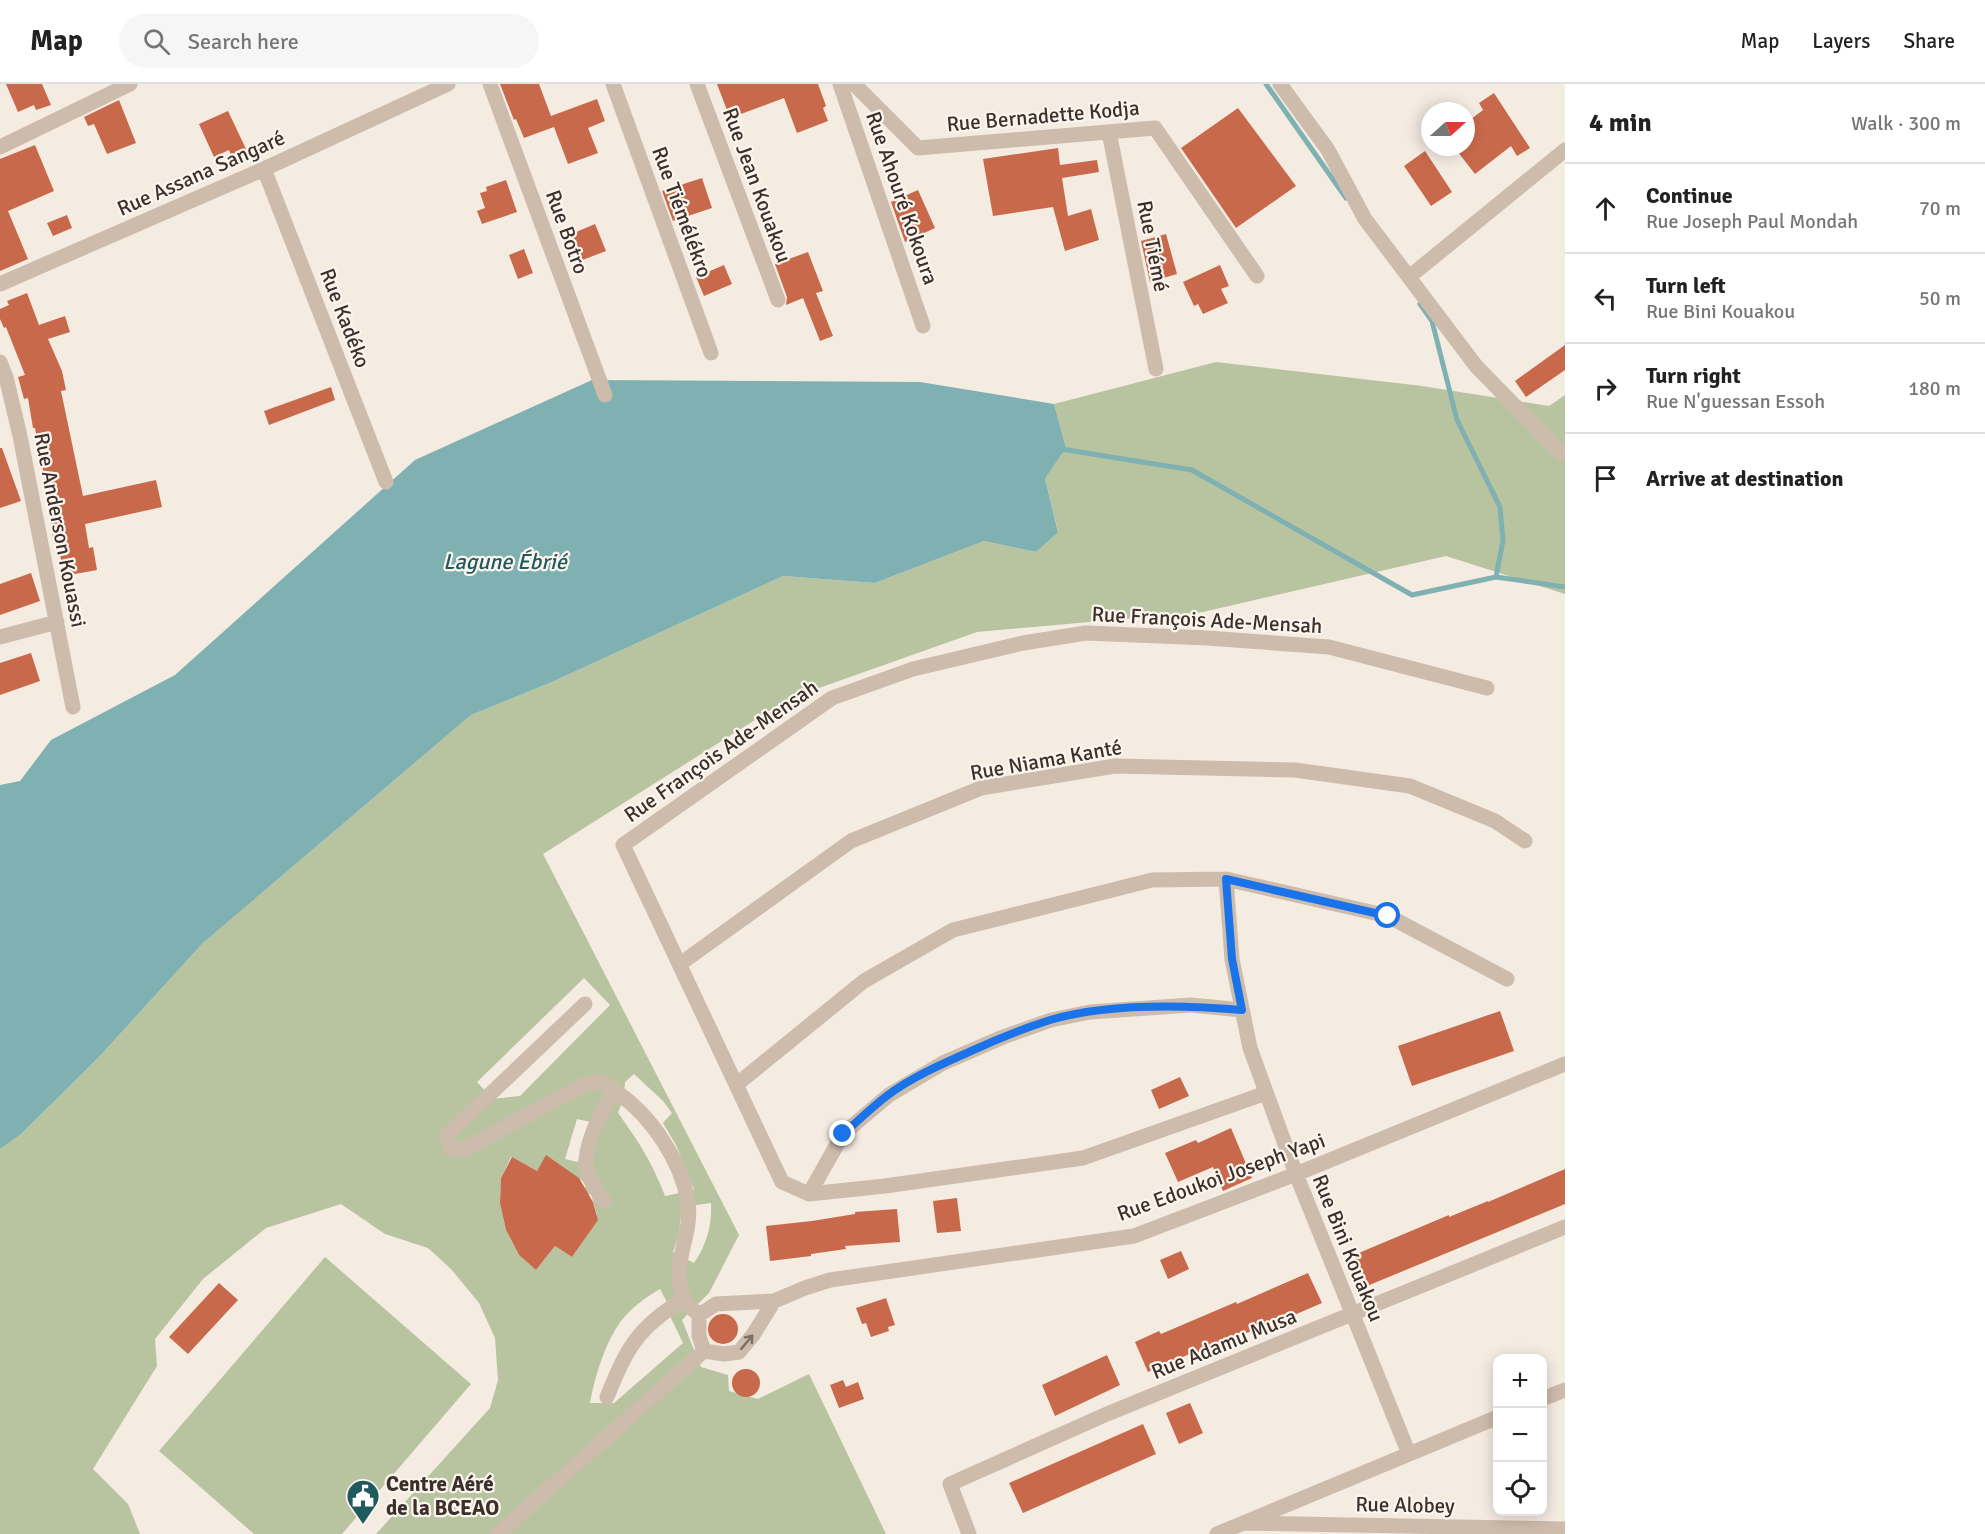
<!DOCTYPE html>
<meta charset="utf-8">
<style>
body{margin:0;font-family:Signika,sans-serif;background:#f6f6f6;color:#222}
.controls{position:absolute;right:18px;bottom:18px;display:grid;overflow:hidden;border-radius:12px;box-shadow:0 3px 15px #0003}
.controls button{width:54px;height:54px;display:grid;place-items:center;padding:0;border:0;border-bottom:2px solid #e0e0e0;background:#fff;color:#222;font:30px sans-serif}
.compass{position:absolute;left:1421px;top:18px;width:54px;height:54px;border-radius:50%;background:#fff;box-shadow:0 3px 15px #0003;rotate:69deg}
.stop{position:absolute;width:18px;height:18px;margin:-14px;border:4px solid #1a73e8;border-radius:50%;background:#fff}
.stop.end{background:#1a73e8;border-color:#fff;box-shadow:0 2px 6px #0008}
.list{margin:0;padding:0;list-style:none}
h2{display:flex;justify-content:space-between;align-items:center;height:78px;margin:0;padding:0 24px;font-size:26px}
h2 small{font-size:20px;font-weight:400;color:#767676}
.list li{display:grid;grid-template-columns:39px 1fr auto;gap:18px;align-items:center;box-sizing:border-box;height:90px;padding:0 24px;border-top:2px solid #e0e0e0}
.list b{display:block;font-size:22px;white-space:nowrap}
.list p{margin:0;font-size:20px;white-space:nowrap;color:#767676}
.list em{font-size:20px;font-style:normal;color:#767676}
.icon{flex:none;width:33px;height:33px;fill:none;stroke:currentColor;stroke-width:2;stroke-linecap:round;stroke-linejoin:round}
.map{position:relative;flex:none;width:1565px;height:1450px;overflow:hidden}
header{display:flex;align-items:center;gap:36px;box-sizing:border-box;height:84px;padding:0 30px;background:#fff;border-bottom:2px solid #e0e0e0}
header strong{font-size:28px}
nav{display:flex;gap:33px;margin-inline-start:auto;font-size:21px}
.search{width:420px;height:54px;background:#f6f6f6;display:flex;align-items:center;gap:15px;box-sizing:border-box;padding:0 21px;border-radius:33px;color:#767676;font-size:22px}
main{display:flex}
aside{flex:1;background:#fff}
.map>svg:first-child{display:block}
.green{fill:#b8c4a0;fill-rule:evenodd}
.water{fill:#7fb0b2}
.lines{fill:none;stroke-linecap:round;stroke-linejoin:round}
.stream{stroke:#7fb0b2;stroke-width:5}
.building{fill:#c8694b}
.minor{stroke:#cdbbac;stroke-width:15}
.oneway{stroke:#7d6f65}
.route{stroke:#1a73e8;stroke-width:8}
.labels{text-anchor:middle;stroke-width:4.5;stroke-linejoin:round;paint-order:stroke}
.street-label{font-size:21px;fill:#3b302b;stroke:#fbf5ee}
.poi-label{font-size:21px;font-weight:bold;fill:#3b302b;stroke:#fbf5ee;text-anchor:start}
.water-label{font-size:22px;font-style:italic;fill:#1f5a5e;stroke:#fbf5ee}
</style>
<header>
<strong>Map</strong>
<div class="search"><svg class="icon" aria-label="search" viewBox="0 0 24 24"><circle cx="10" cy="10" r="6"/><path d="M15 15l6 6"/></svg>Search here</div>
<nav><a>Map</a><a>Layers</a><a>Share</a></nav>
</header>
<main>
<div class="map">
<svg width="1565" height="1450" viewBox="0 0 1565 1450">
<rect width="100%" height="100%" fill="#f4ebe1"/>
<path class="green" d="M1216 278 1422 302 1549 322 1565 311V510L1446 472 1203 528 977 548 788 615 543 770 739 1151 709 1209 682 1236 701 1283 728 1291 729 1307 758 1315 809 1290 886 1450H376L490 1324 498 1296 495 1254 479 1219 451 1185 428 1164 385 1150 341 1120 266 1144 203 1195 155 1255 157 1282 93 1385 128 1420 140 1450H0V1065L20 1051 97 975 203 859 471 631 552 598 783 492 875 499 984 457 1036 468 1058 447 1045 395 1066 364 1054 320ZM584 894 610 921 520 1012 493 1015 477 998ZM634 990 663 1017 672 1029 663 1039 676 1061 694 1106 665 1112C652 1078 639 1058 618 1029L624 1013 625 998ZM577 1035 591 1038 578 1078 565 1075ZM547 1072 587 1100 580 1112 591 1110 597 1131 585 1135 594 1141 572 1173 555 1162 536 1186 519 1171 506 1146 500 1119 501 1094 511 1073 537 1087ZM711 1119C712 1142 707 1160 694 1179L673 1168 679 1150 682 1123ZM660 1205 670 1224V1232L683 1259 614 1319H590C595 1292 605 1259 621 1237 631 1224 646 1213 660 1205Z
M325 1173 471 1300 342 1450H254L159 1367Z"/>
<path class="water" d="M592 296 920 298 1054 320 1066 364 1045 395 1058 448 1036 468 984 457 875 499 783 492 552 598 471 631 203 859 97 975 20 1051 0 1065V701L20 697 51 656 175 591 415 376Z"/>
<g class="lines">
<path class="stream" d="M1266 0 1346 114
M1420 220 1432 237 1457 336 1500 423 1503 456 1496 493
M1061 365 1192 386 1412 511 1496 493 1565 503"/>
</g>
<path class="building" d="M6 0H42L51 21 36 26 34 21 18 28Z
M500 0H539L551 32 597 15 605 37 588 44 598 69 568 80 554 43 524 54 516 35 514 36Z
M717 0H818L826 22 823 24 828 37 797 49 784 14 730 34Z
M1494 9 1530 64 1517 72 1511 62 1475 90 1454 63H1466V39L1483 26 1479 19Z
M119 16 136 59 107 70 94 40 88 42 84 33Z
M1238 24 1296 102 1236 144 1181 64Z
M228 27 246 65 231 71 229 66 214 73 199 40Z
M35 61 54 107 8 127 28 175 0 187V75Z
M1058 64 1060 81 1097 76 1099 88 1062 94 1068 132 1091 125 1099 156 1065 167 1053 123 993 132 983 75Z
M1425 67 1452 108 1431 122 1404 82Z
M702 94 712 124 673 137 662 107Z
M506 96 517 128 482 140 477 127 485 124 480 109 487 107 486 103Z
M918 106 935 144 905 158 891 118Z
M67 131 72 144 53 152 47 139Z
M595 140 606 167 580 177 569 151Z
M1166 150 1177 190 1150 198 1141 157Z
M524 165 533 189 518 195 509 171Z
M808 168 823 207 816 209 833 252 820 257 803 214 786 221 787 213 775 180Z
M724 181 732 200 704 212 696 193Z
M1220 181 1229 202 1221 205 1228 219 1203 230 1198 220 1194 222 1183 198Z
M27 209 39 241 65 232 70 248 48 255 62 287 66 306 61 307 83 412 156 396 162 423 85 440 89 464 93 463 97 486 64 492 57 454H53L50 434H52L35 344H33L28 314 24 315 18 293 25 291 6 243 4 244 0 235V225L9 221 7 217Z
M1565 261V286L1526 313 1515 297Z
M331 303 335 316 269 341 264 327Z
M0 364H2L21 417 0 424Z
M31 489 40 517 0 531V500Z
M31 569 40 597 0 611V579Z
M1500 927 1514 967 1412 1002 1398 962Z
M1180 993 1189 1012 1159 1025 1151 1006Z
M1231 1044 1252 1094 1223 1107 1213 1083 1178 1098 1165 1069 1196 1056 1198 1059Z
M546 1071 579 1094 593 1118 598 1136 572 1173 555 1162 536 1186 519 1171 506 1146 500 1119 501 1094 512 1073 537 1087Z
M1565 1085V1120L1367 1202 1354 1171 1449 1131V1133L1488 1117V1118Z
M957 1114 961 1147 937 1149 933 1117Z
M897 1125 900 1158 845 1162 846 1165 811 1170V1172L770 1177 766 1142 812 1137 855 1130V1128Z
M1181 1167 1189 1185 1168 1195 1160 1176Z
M1308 1189 1322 1219 1262 1245 1261 1243 1193 1272 1192 1269 1148 1288 1135 1258 1159 1247 1161 1250 1236 1218 1237 1220Z
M219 1199 238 1216 188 1270 169 1253Z
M886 1214 895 1241 888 1243 889 1247 871 1253 866 1239 862 1240 856 1224Z
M708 1245a15 15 0 1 1 30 0a15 15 0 1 1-30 0Z
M1107 1271 1120 1301 1055 1332 1042 1301Z
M732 1299a14 14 0 1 1 28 0a14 14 0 1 1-28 0Z
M843 1296 846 1303 858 1298 864 1315 839 1324 830 1301Z
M1190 1319 1203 1349 1179 1360 1166 1329Z
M1143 1340 1156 1370 1023 1429 1009 1399Z"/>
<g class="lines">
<path class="minor" d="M490 0 605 311
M613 0 711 269
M697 0 778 216
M840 0 923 242
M854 0 918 64 1155 44 1257 192
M1280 0 1328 66 1365 135 1476 282 1561 369
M1109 48 1156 285
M0 63 130 0
M264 85 386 398
M1409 193 1565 66
M0 200 264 85 448 0
M0 278 6 293 20 352 73 623
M0 553 57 538
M1226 795 1232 875 1250 964 1296 1090 1409 1370
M680 880 851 757 981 704 1115 682 1295 686 1410 702 1495 737 1525 757
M585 920 446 1052 450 1064 465 1065 585 1000C589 1000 594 998 598 998 606 999 613 1005 618 1009 652 1033 682 1078 688 1119 693 1152 669 1182 684 1214 686 1220 694 1226 699 1231
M736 1001 864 897 953 846 1152 796 1226 795 1388 832 1507 895
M1266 1009 1083 1074 885 1102 809 1110 782 1098 623 761 832 614 913 585 1023 559 1086 549 1207 554 1329 563 1487 604
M809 1110 843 1050 889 1011 943 979 1003 953 1051 936 1090 928 1191 921 1242 926
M604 1117C598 1107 587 1094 586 1083 584 1059 603 1026 613 1006
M704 1267 699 1252V1231L716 1220 774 1217 805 1204 830 1196 1134 1152 1296 1090 1565 980
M704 1267 724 1270 739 1268 753 1251 774 1217
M607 1313C627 1264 637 1244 684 1215
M1542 1315 1565 1306
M1244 1439 1565 1445
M498 1450 704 1267
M969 1450 950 1400 1107 1330 1565 1143
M1217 1450 1498 1333"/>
</g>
<defs><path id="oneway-shaft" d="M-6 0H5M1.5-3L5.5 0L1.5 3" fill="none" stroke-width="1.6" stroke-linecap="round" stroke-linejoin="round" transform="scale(1.5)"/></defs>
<use class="oneway" href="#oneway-shaft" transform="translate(747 1258) rotate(-50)"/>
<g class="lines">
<path class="route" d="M843 1050C858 1037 872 1023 888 1011 912 993 942 980 969 968 995 956 1022 945 1050 936 1108 919 1183 921 1242 926L1232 875 1226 795 1388 832"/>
</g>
<defs>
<symbol id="civic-pin" viewBox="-11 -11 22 30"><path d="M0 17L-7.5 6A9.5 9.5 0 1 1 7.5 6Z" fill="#1f5a5e" stroke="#fbf5ee"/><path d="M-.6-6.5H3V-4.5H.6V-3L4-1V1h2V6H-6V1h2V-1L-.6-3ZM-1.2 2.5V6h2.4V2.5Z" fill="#fff"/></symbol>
</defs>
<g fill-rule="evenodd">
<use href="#civic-pin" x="344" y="1393" width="38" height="52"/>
</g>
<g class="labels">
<g class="street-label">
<text transform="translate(1043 32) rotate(-5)" y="7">Rue Bernadette Kodja</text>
<text transform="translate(201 89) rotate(-24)" y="7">Rue Assana Sangaré</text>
<text transform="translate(757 101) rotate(70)" y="7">Rue Jean Kouakou</text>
<text transform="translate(902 114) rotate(71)" y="7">Rue Ahouré Kokoura</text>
<text transform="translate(682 128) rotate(70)" y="7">Rue Tiémélékro</text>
<text transform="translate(567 148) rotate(70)" y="7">Rue Botro</text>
<text transform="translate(1153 162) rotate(79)" y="7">Rue Tiémé</text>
<text transform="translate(345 234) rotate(69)" y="7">Rue Kadéko</text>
<text transform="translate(60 446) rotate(79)" y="7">Rue Anderson Kouassi</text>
<text transform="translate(1207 536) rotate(3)" y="7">Rue François Ade-Mensah</text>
<text transform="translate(721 667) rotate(-35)" y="7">Rue François Ade-Mensah</text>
<text transform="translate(1046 676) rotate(-10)" y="7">Rue Niama Kanté</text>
<text transform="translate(1221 1093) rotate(-20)" y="7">Rue Edoukoi Joseph Yapi</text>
<text transform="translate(1348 1164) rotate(68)" y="7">Rue Bini Kouakou</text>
<text transform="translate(1224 1260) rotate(-22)" y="7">Rue Adamu Musa</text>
<text transform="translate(1405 1421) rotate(1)" y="7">Rue Alobey</text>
</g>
<g class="poi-label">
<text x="386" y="1407">Centre Aéré<tspan x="386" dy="24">de la BCEAO</tspan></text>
</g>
<g class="water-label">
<text x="505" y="485">Lagune Ébrié</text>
</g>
</g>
</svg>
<div class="controls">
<button>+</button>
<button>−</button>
<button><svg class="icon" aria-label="locate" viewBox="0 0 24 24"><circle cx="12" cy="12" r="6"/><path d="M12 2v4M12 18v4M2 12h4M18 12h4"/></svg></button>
</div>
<svg class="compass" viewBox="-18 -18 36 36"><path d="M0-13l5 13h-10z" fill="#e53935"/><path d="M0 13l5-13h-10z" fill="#767676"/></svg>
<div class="stop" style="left:1388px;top:832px"></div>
<div class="stop end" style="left:843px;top:1050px"></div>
</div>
<aside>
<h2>4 min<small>Walk · 300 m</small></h2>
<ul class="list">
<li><svg class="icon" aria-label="ahead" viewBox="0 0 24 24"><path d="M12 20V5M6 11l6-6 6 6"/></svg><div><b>Continue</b><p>Rue Joseph Paul Mondah</p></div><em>70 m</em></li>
<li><svg class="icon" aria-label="left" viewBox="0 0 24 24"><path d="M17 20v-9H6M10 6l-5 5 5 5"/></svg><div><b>Turn left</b><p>Rue Bini Kouakou</p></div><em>50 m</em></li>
<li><svg class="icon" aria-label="right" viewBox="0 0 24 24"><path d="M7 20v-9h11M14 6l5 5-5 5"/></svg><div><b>Turn right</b><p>Rue N'guessan Essoh</p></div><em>180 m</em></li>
<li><svg class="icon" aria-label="arrive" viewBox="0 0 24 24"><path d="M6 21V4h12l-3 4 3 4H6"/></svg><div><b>Arrive at destination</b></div></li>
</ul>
</aside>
</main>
